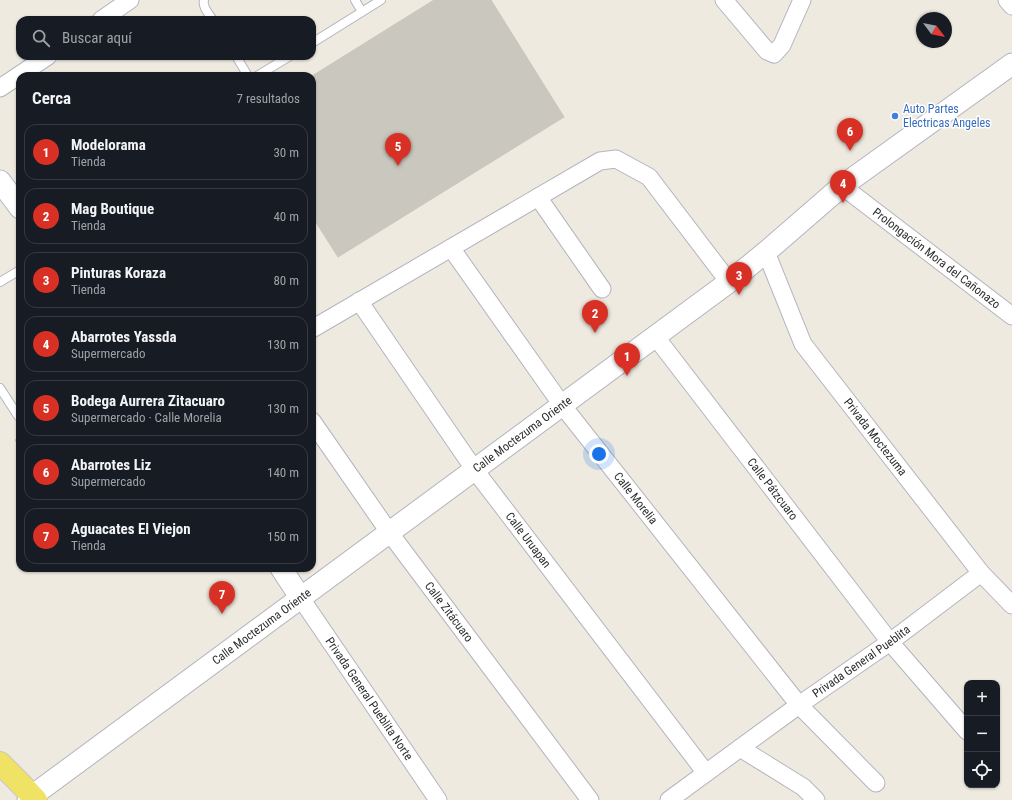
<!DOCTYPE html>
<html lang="es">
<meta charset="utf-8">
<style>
body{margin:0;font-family:"Roboto Condensed",sans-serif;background:#20242c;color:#f1f3f6}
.controls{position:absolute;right:12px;bottom:12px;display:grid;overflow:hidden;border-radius:8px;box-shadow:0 1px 3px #0004}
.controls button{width:36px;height:36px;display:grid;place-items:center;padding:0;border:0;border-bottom:1px solid #363941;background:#171b24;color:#f1f3f6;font:20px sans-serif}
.compass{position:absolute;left:916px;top:12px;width:36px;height:36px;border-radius:50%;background:#171b24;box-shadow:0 1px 3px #0004;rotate:122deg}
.you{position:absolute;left:599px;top:454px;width:14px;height:14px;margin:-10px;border:3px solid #fff;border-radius:50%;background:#1a73e8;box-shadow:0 0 0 6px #1a73e833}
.badge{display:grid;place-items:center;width:26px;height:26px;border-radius:50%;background:#d93025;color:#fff;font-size:13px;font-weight:700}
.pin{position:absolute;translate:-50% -33px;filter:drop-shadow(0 1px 2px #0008)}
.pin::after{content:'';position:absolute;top:21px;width:14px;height:12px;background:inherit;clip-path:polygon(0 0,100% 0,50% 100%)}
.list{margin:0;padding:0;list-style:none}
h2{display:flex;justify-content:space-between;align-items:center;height:52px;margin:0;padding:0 16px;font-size:17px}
h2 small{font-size:13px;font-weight:400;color:#9ea1a6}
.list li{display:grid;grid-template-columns:26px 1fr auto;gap:12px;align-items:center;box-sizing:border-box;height:56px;margin:0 8px 8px;padding:0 8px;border:1px solid #363941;border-radius:12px}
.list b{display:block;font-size:15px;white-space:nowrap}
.list p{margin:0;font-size:13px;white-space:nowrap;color:#9ea1a6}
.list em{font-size:13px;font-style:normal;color:#9ea1a6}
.icon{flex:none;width:22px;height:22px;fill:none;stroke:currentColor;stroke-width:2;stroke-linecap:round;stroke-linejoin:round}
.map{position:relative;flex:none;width:1012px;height:800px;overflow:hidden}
.search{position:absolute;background:#171b24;box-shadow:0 1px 3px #0004;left:16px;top:16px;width:300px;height:44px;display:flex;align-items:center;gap:10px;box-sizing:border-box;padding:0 14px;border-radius:12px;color:#9ea1a6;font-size:15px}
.panel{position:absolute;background:#171b24;box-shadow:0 1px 3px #0004;left:16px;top:72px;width:300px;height:500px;border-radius:12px}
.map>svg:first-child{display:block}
.building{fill:#cac8be;stroke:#cac6ba}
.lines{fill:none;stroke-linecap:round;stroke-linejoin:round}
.service-casing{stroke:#b3b4c0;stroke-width:10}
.minor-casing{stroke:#b3b4c0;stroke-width:19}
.tertiary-casing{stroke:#b3b4c0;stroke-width:23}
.primary-casing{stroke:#c8c8c8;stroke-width:24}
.service{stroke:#fff;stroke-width:8}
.minor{stroke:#fff;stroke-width:17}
.tertiary{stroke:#fff;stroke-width:21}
.primary{stroke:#efe265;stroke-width:22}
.shop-dot{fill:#3f7fe0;stroke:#fff;stroke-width:1.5}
.labels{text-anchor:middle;stroke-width:3;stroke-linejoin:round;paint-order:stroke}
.shop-label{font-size:12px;fill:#366cbe;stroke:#fff;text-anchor:start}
.street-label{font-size:12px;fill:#2d2d2d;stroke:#fff}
</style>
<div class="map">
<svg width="1012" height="800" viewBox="0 0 1012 800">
<rect width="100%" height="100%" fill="#eeeae0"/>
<path class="building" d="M434 0H491L564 117 338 257 312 216V76Z
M20 437V447L15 440Z"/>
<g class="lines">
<defs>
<path id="service" d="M204 0C202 7 209 14 213 20
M355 0 362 12
M312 43 381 0
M236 56 248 76
M257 76 290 56
M0 282 20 270
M0 388 18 416H20"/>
<g id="minor">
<path d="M724 0 767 51 774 54 782 45 802 0"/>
<path d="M1007 0 1012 6"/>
<path d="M101 20 130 0"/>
<path d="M0 88 48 56"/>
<path id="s1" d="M842 186 1012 316"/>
<path d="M538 197 602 289"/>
<path id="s2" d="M451 248 562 405 799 705 876 783"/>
<path id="s3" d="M766 252 803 344 981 573 1012 605"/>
<path id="s4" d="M359 301 474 469 706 773"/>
<path d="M312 329 600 161 616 159 649 177 729 282"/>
<path id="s5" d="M655 336 890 642 967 731"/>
<path id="s6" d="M312 421 389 532 590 800"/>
<path id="s7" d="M300 597 438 800"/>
<path d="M740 748 803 787 816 800"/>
<path id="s8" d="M669 800 799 705 890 642 981 573"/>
</g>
<g id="tertiary">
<path d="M0 181 20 208"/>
<path d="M281 568 300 597"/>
<path id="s9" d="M28 800 32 796 729 282 766 252 842 186 1012 64"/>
</g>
<path id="primary" d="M0 763 19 782 36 800"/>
</defs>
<use href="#service" class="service-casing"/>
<use href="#minor" class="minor-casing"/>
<use href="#tertiary" class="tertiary-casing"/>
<use href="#primary" class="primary-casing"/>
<use href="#service" class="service"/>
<use href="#minor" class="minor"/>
<use href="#tertiary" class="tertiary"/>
<use href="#primary" class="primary"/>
</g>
<circle class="shop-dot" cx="895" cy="116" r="4"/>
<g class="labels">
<g class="shop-label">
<text x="903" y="113">Auto Partes<tspan x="903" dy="14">Electricas Angeles</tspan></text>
</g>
<g class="street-label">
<text dy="4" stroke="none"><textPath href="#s1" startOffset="119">Prolongación Mora del Cañonazo</textPath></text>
<text dy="4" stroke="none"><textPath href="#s9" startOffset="615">Calle Moctezuma Oriente</textPath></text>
<text dy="4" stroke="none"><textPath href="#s3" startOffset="217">Privada Moctezuma</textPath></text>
<text dy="4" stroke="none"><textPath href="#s5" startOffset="193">Calle Pátzcuaro</textPath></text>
<text dy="4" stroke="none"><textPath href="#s2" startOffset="311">Calle Morelia</textPath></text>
<text dy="4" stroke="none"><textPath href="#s4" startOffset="293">Calle Uruapan</textPath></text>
<text dy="4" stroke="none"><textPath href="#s6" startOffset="235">Calle Zitácuaro</textPath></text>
<text dy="4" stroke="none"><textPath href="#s9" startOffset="291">Calle Moctezuma Oriente</textPath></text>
<text dy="4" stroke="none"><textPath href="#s8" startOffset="237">Privada General Pueblita</textPath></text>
<text dy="4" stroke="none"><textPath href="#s7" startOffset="123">Privada General Pueblita Norte</textPath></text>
</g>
</g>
</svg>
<div class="controls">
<button>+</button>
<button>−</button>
<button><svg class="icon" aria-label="locate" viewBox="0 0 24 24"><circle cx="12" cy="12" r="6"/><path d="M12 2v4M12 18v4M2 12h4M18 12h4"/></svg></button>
</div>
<svg class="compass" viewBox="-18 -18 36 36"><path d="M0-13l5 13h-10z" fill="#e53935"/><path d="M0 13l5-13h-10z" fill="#9ea1a6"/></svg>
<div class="you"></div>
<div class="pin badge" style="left:627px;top:376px">1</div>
<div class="pin badge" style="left:595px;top:333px">2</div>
<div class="pin badge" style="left:739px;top:295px">3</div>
<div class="pin badge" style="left:843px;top:203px">4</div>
<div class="pin badge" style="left:398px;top:166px">5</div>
<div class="pin badge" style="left:850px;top:151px">6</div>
<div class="pin badge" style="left:222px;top:614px">7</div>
<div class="search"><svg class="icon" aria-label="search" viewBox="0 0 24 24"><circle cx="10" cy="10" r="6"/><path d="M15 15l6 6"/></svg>Buscar aquí</div>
<section class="panel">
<h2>Cerca<small>7 resultados</small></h2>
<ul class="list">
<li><span class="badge">1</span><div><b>Modelorama</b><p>Tienda</p></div><em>30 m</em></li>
<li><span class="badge">2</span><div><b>Mag Boutique</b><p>Tienda</p></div><em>40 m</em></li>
<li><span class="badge">3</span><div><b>Pinturas Koraza</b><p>Tienda</p></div><em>80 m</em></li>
<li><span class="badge">4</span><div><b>Abarrotes Yassda</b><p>Supermercado</p></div><em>130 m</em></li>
<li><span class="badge">5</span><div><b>Bodega Aurrera Zitacuaro</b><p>Supermercado · Calle Morelia</p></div><em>130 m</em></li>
<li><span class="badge">6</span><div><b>Abarrotes Liz</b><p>Supermercado</p></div><em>140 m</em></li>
<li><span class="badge">7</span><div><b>Aguacates El Viejon</b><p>Tienda</p></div><em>150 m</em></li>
</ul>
</section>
</div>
